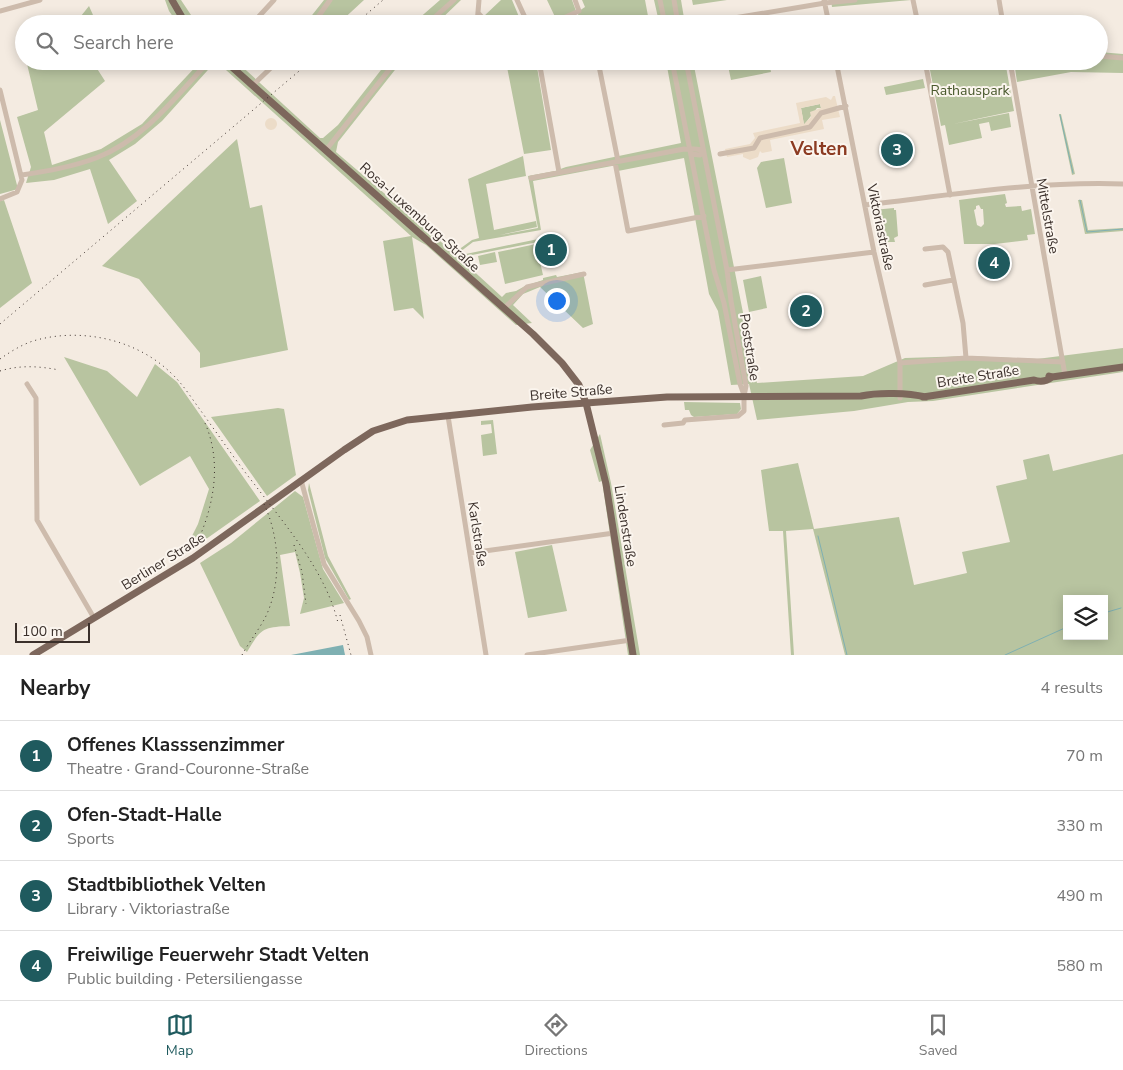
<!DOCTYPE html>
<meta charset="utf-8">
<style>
body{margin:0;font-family:"Nunito Sans",sans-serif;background:#f2f2f2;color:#222}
.controls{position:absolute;right:15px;bottom:15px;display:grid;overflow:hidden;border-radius:0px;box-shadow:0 2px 12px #0003}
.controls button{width:45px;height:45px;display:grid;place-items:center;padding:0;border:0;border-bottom:1px solid #e0e0e0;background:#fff;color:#222;font:25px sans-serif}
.scale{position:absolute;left:15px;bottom:12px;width:75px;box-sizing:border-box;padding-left:5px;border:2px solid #3b302b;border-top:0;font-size:14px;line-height:18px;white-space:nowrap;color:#3b302b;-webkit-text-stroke:4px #fbf5ee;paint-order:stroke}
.you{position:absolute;left:556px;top:300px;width:18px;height:18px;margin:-12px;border:4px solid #fff;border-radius:50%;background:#1a73e8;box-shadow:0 0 0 8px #1a73e833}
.badge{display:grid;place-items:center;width:32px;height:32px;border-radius:50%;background:#1f5a5e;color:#fff;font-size:16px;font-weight:700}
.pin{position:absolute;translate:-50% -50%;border:2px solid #fff;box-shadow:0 1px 5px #0006}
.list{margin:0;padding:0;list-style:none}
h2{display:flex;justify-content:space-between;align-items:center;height:65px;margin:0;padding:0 20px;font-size:21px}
h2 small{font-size:16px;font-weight:400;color:#767676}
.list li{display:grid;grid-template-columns:32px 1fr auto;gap:15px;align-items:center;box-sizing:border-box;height:70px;padding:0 20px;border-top:1px solid #e0e0e0}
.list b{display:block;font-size:19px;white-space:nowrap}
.list p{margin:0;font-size:16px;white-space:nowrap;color:#767676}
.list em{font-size:16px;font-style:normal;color:#767676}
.icon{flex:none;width:28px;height:28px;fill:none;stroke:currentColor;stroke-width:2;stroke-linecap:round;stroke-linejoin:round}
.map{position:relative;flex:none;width:1123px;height:655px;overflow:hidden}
.search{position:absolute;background:#fff;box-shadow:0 2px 12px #0003;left:15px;right:15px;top:15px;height:55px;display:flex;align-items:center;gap:12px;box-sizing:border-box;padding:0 18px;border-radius:28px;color:#767676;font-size:19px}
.sheet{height:345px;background:#fff}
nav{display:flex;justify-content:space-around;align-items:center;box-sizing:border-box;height:70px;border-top:1px solid #e0e0e0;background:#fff;font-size:14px;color:#767676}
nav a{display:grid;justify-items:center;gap:2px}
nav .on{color:#1f5a5e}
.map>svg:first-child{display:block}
.green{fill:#b8c4a0;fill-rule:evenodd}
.plaza{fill:#ecdcc8;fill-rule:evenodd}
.water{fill:#7fb0b2}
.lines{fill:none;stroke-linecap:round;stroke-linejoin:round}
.stream{stroke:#7fb0b2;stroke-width:1}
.minor{stroke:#cdbbac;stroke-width:5}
.major{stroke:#7d675c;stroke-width:7}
.rail{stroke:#3b302b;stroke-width:1;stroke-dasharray:1 4;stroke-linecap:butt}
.labels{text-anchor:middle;stroke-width:4;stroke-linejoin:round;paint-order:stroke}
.park-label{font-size:14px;fill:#4a5a2e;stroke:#fbf5ee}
.street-label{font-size:14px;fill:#3b302b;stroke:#fbf5ee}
.district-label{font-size:19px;font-weight:bold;fill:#8c3b22;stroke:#fbf5ee}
</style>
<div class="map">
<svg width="1123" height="655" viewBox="0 0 1123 655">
<rect width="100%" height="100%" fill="#f4ebe1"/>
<path class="green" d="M165 0H181L197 24H178L169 11Z
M324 0H364L338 24H305Z
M440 0H461L436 24H415L417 20Z
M501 0H512L522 24H477L479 14 483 17Z
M547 0H572L576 11 556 19Z
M582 0H645L648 16 609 24H557L578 15 579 11 585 7Z
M654 0H681L685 24H652L659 22Z
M692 0H727L693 5Z
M831 0H911L832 7Z
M89 6 97 24H76L77 21Z
M794 15 795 20 769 24V20Z
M1099 52 1123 54V73L1071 72 1017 82 1014 61H1099Z
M32 61H105L96 67 105 81 44 132 52 165 101 149 142 124 201 61H236L320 138H323L338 125 388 61H402L338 142 336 152 454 253 472 240 479 238 468 179 523 156 526 176 486 184 494 230 536 221 537 227 500 235 538 228 528 176 555 171 566 167 681 143 666 61H693L757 383 863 376 905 358 968 356 1037 359 1123 348V372L933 401 908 402 854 411 757 420 749 384 731 385 718 311 709 294 684 158 618 171 617 165 533 181 541 230 473 242 456 255 502 297 506 293 516 291 525 286 543 280V278L556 275 557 277 583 272 593 324 583 328 540 287 523 294 513 305 532 323 516 325 426 245 412 237 424 319 413 308 394 311 383 241 411 236 216 61 162 121 135 144 109 160 137 201 108 224 90 169 54 180 26 183 31 167 17 117 38 110 27 64Z
M501 61H536L551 150 524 154 507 67Z
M727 61H769L771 72 731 80Z
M948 61H1005L1014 111 953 124 1009 113 1011 127 991 131 989 122 979 124 982 138 949 145 945 125 941 126 929 65Z
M923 79 925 88 886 95 884 87Z
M820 104 821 108H817L804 125 801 108Z
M1059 114H1061L1075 174 1072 175Z
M0 120 18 189 0 194Z
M237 139 250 208 262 205 288 350 200 368V353L139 279 102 266Z
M784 158 792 203 766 208 757 168 761 162Z
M1005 194 1007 203 1005 204 1006 207 1021 206 1022 211 1031 209 1035 234 1027 235 1028 240 995 244H964L959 200ZM979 205 981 209H983L984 224 981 227 977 225 974 210 976 209V206Z
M4 200 32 283 0 308V201Z
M1078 200H1082L1088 230 1123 228V231L1085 234Z
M894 208V210H896L898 236 894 238 895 242H881L873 210Z
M548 237 549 242 538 244V242L462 257 461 255Z
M536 244 543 275 505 284 498 252Z
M495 252 497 262 480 265 478 256Z
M761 276 767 308 749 312 743 280Z
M64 357 107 371 137 397 155 364 177 382 260 501 182 556 198 524 209 489 190 456 140 486Z
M684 402 740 403 741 409 737 414 694 417 691 415 689 410H685Z
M278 408 284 409 296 475 267 496 211 417Z
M493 420 497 454 483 456 481 435 492 433 491 424 481 425V421Z
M600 434 611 483 640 655H628L602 481 599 482 590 450Z
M1049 454 1053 471 1123 454V655H845L813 529 786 531 794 655H791L783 531H769L761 470 798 463 814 529 899 517 914 585 967 573 962 552 1010 542 996 486 1027 479 1023 460ZM1067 599H1104V636H1067Z
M309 483 328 556 351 599 349 600 325 558 308 490Z
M295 491 303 497 323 569 344 603 300 614 304 598 300 573 295 552 280 555 290 626C262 627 261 629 247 652L240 646 200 563 231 543Z
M552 545 567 611 528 618 515 552Z"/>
<path class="plaza" d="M833 96H835L840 117 822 120 824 129 770 140 772 151 762 153 760 151 758 157 750 160 743 157V154L727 157 725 149 750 144 755 138 753 133 800 123 796 103 826 97 831 100ZM820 104 821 108 810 112 811 117 804 124 801 108Z
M265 124a6 6 0 1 1 12 0a6 6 0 1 1-12 0Z"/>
<path class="water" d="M343 645 345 655H291Z"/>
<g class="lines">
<path class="stream" d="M1060 115 1073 173
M1080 200 1087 232 1123 229
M818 536 847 655
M1104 613 1121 608
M1005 655 1067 627"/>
<path class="minor" d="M517 0 528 24
M660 0 665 24
M674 0 678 24
M824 0 829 24
M913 0 918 24
M999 0 1003 24
M0 11 40 0
M479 14 488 24
M252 24 274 0
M313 24 330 0
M427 24 454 0
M477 24 479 0
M550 24 579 11 575 0
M698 24 825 3 855 0
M1099 56 1123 58
M539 61 559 172
M598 61 618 161
M672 61 714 270 724 303 740 384 744 395
M836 61 874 252 900 363V398
M925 61 950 195
M1010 61 1065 375
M1010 65 1039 61
M252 86 278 61
M0 90 22 180 17 192 0 199
M326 150 396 61
M720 154 754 148 760 138 810 127 821 113 846 106
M615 162 628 231 704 216
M22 175C47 171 72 167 96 158 143 140 176 97 209 61
M531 178 684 149C691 150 698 147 703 151L700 155 691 154
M865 205C951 195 1036 181 1123 184
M925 249 943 247 948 252 963 323 966 358
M727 270 874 252
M925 285 953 280
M504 308 527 287 584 274
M900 363 966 358 1063 362
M27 384 36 398 37 520 94 618
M448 416 486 655
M664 425 683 423 685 420 738 416 744 411V396L746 386 731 301 727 270 686 61
M301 480 324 564 359 621 367 637 371 655
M470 553 614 533
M527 655 631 640"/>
<path class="major" d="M172 0 186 24
M225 61 533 334 562 363 579 385 586 403 606 484 633 655
M1049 376 1052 377 1123 367
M923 397 1034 380C1040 382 1047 381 1052 377
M33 655 193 558 344 450 373 431 407 420 532 407 667 397 861 396C879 392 908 393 926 397"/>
<path class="rail" d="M355 24 383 0
M0 324 311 61
M0 359C10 352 21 345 33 341 80 327 136 339 171 373 183 384 192 399 201 411 219 436 236 461 255 485 286 526 326 572 338 623
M0 371C19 365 39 366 59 370
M200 536C215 500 221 460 205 423
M294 545 302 572 306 604
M340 615 351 655
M242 655C249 642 258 631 265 618 282 584 280 538 264 504"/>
</g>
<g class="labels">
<g class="park-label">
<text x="970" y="95">Rathauspark</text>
</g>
<g class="street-label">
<text transform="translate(1048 216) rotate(80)" y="5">Mittelstraße</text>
<text transform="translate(420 217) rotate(42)" y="5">Rosa-Luxemburg-Straße</text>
<text transform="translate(881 227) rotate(78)" y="5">Viktoriastraße</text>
<text transform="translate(750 347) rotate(81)" y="5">Poststraße</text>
<text transform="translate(978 376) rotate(-9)" y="5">Breite Straße</text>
<text transform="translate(571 392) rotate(-5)" y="5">Breite Straße</text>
<text transform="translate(626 526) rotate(81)" y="5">Lindenstraße</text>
<text transform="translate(478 534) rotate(81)" y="5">Karlstraße</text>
<text transform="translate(163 561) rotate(-32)" y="5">Berliner Straße</text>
</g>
<g class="district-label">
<text x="819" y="155">Velten</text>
</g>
</g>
</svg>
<div class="controls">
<button><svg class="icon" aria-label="layers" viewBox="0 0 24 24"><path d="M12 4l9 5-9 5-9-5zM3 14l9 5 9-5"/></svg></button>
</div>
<div class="scale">100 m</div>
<div class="you"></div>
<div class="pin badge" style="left:551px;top:250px">1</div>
<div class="pin badge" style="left:806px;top:311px">2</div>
<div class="pin badge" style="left:897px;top:150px">3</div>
<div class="pin badge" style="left:994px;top:263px">4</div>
<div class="search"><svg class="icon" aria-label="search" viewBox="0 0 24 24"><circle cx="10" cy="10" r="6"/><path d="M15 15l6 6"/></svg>Search here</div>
</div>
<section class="sheet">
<h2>Nearby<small>4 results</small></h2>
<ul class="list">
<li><span class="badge">1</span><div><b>Offenes Klasssenzimmer</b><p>Theatre · Grand-Couronne-Straße</p></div><em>70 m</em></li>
<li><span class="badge">2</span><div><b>Ofen-Stadt-Halle</b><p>Sports</p></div><em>330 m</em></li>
<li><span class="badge">3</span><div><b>Stadtbibliothek Velten</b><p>Library · Viktoriastraße</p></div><em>490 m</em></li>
<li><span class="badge">4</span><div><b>Freiwilige Feuerwehr Stadt Velten</b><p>Public building · Petersiliengasse</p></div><em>580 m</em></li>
</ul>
</section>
<nav>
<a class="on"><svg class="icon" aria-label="map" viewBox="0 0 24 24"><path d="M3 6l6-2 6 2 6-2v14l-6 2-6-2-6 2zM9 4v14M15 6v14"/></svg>Map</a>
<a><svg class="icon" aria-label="directions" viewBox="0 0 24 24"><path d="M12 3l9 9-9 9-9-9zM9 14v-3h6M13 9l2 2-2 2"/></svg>Directions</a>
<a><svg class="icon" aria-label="saved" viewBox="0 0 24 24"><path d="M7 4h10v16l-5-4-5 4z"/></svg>Saved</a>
</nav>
